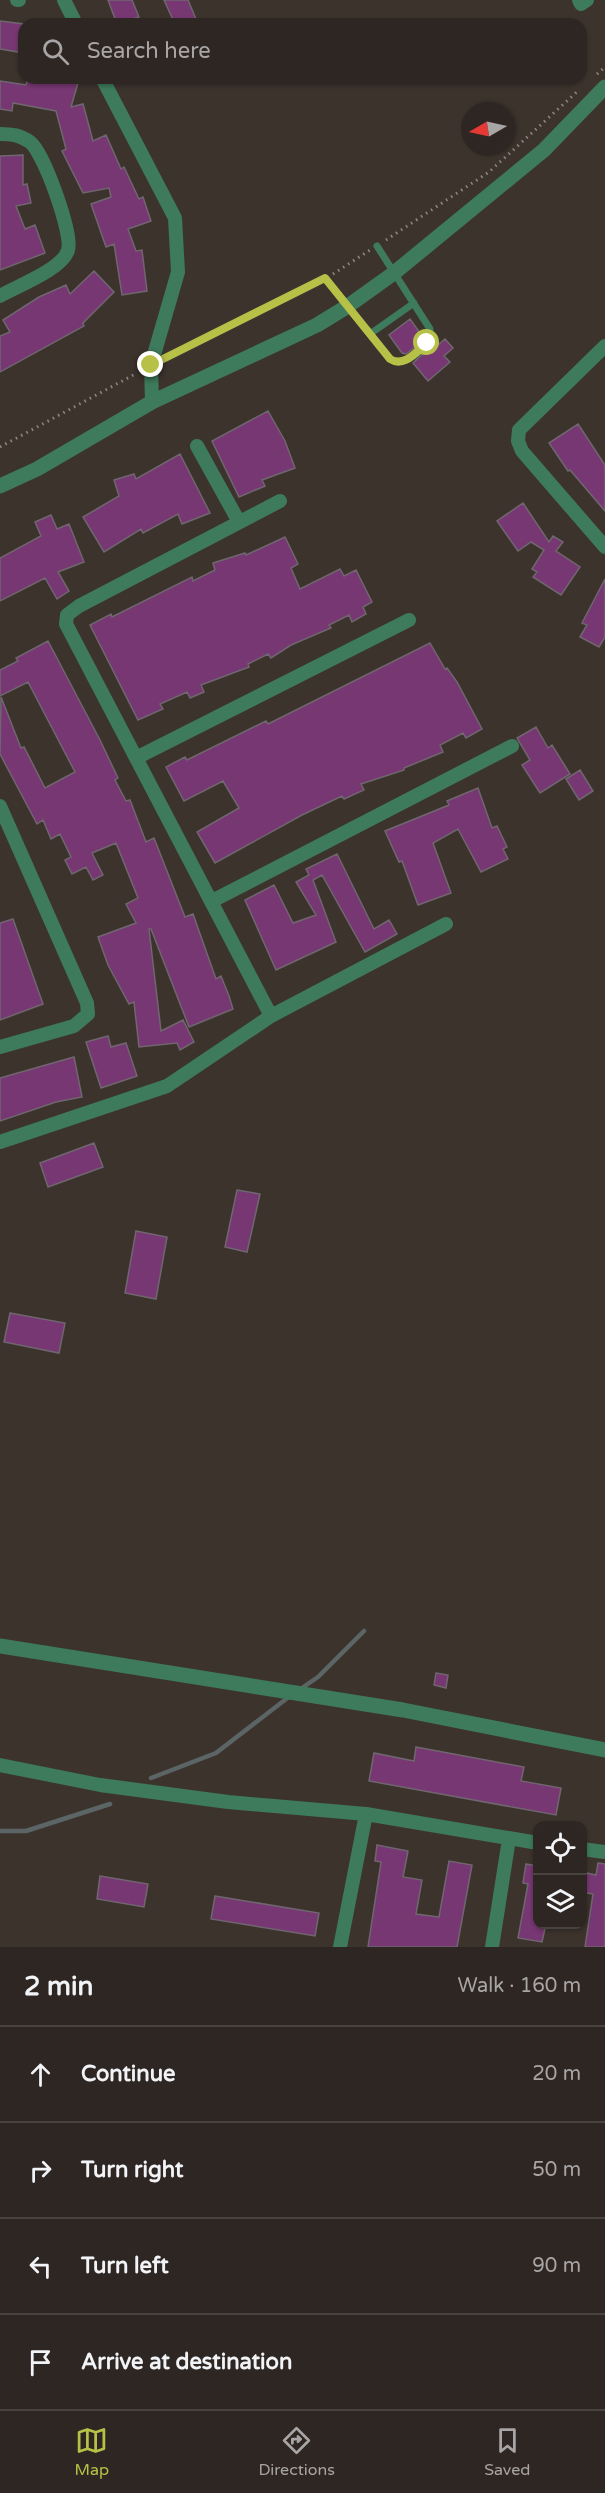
<!DOCTYPE html>
<meta charset="utf-8">
<style>
body{margin:0;font-family:"Varela Round",sans-serif;background:#3a322f;color:#f1f3f6}
.controls{position:absolute;right:18px;bottom:18px;display:grid;overflow:hidden;border-radius:12px;box-shadow:0 2px 4px #0004}
.controls button{width:54px;height:54px;display:grid;place-items:center;padding:0;border:0;border-bottom:2px solid #494340;background:#2e2622;color:#f1f3f6;font:30px sans-serif}
.compass{position:absolute;left:461px;top:102px;width:54px;height:54px;border-radius:50%;background:#2e2622;box-shadow:0 2px 4px #0004;rotate:261deg}
.stop{position:absolute;width:18px;height:18px;margin:-14px;border:4px solid #b8c147;border-radius:50%;background:#fff}
.stop.end{background:#b8c147;border-color:#fff;box-shadow:0 2px 6px #0008}
.list{margin:0;padding:0;list-style:none}
h2{display:flex;justify-content:space-between;align-items:center;height:78px;margin:0;padding:0 24px;font-size:26px}
h2 small{font-size:20px;font-weight:400;color:#a7a5a5}
.list li{display:grid;grid-template-columns:39px 1fr auto;gap:18px;align-items:center;box-sizing:border-box;height:96px;padding:0 24px;border-top:2px solid #494340}
.list b{display:block;font-size:22px;white-space:nowrap}
.list em{font-size:20px;font-style:normal;color:#a7a5a5}
.icon{flex:none;width:33px;height:33px;fill:none;stroke:currentColor;stroke-width:2;stroke-linecap:round;stroke-linejoin:round}
.map{position:relative;flex:none;width:605px;height:1947px;overflow:hidden}
.search{position:absolute;background:#2e2622;box-shadow:0 2px 4px #0004;left:18px;right:18px;top:18px;height:66px;display:flex;align-items:center;gap:15px;box-sizing:border-box;padding:0 21px;border-radius:18px;color:#a7a5a5;font-size:22px}
.sheet{height:462px;background:#2e2622}
nav{display:flex;justify-content:space-around;align-items:center;box-sizing:border-box;height:84px;border-top:2px solid #494340;background:#2e2622;font-size:16px;color:#a7a5a5}
nav a{display:grid;justify-items:center;gap:3px}
nav .on{color:#b8c147}
.map>svg:first-child{display:block}
.lines{fill:none;stroke-linecap:round;stroke-linejoin:round}
.stream{stroke:#5b6565;stroke-width:4.5}
.building{fill:#773773;stroke:#70666f;stroke-width:1.5}
.path{stroke:#908782;stroke-width:3;stroke-dasharray:1.5 4.5;stroke-linecap:butt}
.service{stroke:#3d7b5c;stroke-width:7}
.minor{stroke:#3d7b5c;stroke-width:14}
.tertiary{stroke:#3d7b5c;stroke-width:15}
.route{stroke:#b8c147;stroke-width:8}
</style>
<div class="map">
<svg width="605" height="1947" viewBox="0 0 605 1947">
<rect width="100%" height="100%" fill="#3d332d"/>
<g class="lines">
<path class="stream" d="M299 1690 318 1677 364 1631
M151 1778 216 1753 290 1696
M0 1831H26L110 1804"/>
</g>
<path class="building" d="M108 0H132L139 17 117 24Z
M164 0H188L198 24H175Z
M0 21 24 24V53L0 49Z
M28 78 64 83 65 80 78 83 71 107 83 104 93 141 106 135 121 169 124 167 139 199 143 197 151 221 128 229 136 251 142 250 147 291 122 295 114 244 106 247 91 204 111 197 109 188 83 193 62 151 66 149 56 111 13 103 12 111 0 109V81L26 85Z
M23 155V185L27 184 31 203 16 206 25 229 35 225 45 253 0 270V156Z
M94 271 114 292 83 323 84 326 0 372V336L10 332 3 320 39 297 66 285 70 294Z
M410 319 423 337 418 345 406 354 402 353 389 335Z
M445 339 453 348 444 356 450 362 428 381 413 363 430 347 432 350Z
M268 411 285 441 295 468 262 480 265 486 239 497 212 441Z
M578 424 605 465V511L570 470 568 471 549 443Z
M180 454 210 513 182 524 178 514 143 533 141 529 104 552 83 517 119 496 114 480 134 474 136 479Z
M523 503 549 542 553 536 563 542 556 551 580 567 561 595 533 577 537 572 532 569 544 550 531 542 518 551 497 521Z
M51 515 57 529 69 524 84 562 58 572 69 591 57 599 45 578 0 601V558L41 536 35 522Z
M285 537 298 564 291 568 300 589 340 569 344 576 356 570 372 602 363 607 366 614 352 622 349 615 329 625 331 628 291 645 271 658 268 654 248 664 249 667 201 685 204 692 190 698 187 692 160 704 163 709 138 720 90 625 111 614 112 617 192 577 193 581 215 570 213 563 245 553 246 555Z
M605 579V637L599 647 580 637 587 625 582 623Z
M48 641 100 740 118 778 115 780 126 801 130 800 146 842 154 838 185 917 193 914 216 979 221 976 229 996 233 1009 189 1027 151 929H149L161 1031 183 1020 194 1042 180 1050 177 1043 139 1047 134 1002 129 1004 108 965 98 937 136 923 126 904 138 898 116 843 92 853 103 875 93 880 86 867 72 874 65 860 71 857 60 834 51 839 43 820 37 824 0 754 1 697 21 748 24 747 45 788 75 772 28 682 0 696V670L18 661 16 658Z
M430 643 445 669 447 668 457 682 482 729 466 738 463 733 440 745 443 752 404 768V770L361 784 364 790 344 799 342 796 302 815 215 863 197 832 239 808 223 781 184 801 166 767 185 757 187 760 266 721 268 724Z
M536 727 548 748 552 745 570 774 540 793 522 765 530 760 517 738Z
M580 770 593 791 579 800 566 779Z
M478 788 492 828 497 826 507 847 503 849 508 859 481 872 458 829 433 843 451 893 418 905 402 861 399 862 385 831 449 805 447 801Z
M337 854 374 929 389 920 397 934 365 952 322 875 313 880 336 942 276 970 245 900 274 885 293 923 316 915 296 882 309 875 306 869Z
M13 919 43 1004 0 1020V923Z
M108 1036 111 1047 126 1043 137 1076 101 1088 86 1042Z
M74 1057 82 1097 56 1102 0 1121V1078Z
M94 1143 103 1167 48 1187 40 1163Z
M237 1190 260 1194 247 1252 225 1247Z
M136 1231 167 1237 156 1299 125 1293Z
M10 1313 65 1323 59 1353 4 1342Z
M436 1673 448 1675 446 1688 434 1685Z
M416 1747 524 1767 521 1781 561 1788 556 1815 369 1781 374 1753 414 1761Z
M377 1845 408 1851 403 1877 422 1880 416 1914 439 1917 449 1861 472 1865 457 1947H368L381 1862 375 1861Z
M598 1863 605 1864V1947H585L593 1894 582 1892V1872L596 1875Z
M526 1864 537 1866V1924H546L542 1942 518 1938 528 1884 523 1883Z
M100 1876 148 1884 144 1907 97 1899Z
M215 1896 319 1913 315 1936 211 1919Z"/>
<g class="lines">
<path class="path" d="M597 74 605 67
M386 240 489 172 579 90
M333 274 370 250
M166 357 316 282
M0 447 137 373"/>
<path class="service" d="M325 278 390 359C405 369 432 346 430 329L377 246
M370 334 414 303"/>
<path class="minor" d="M17 0H19
M64 0 76 24
M579 0 581 4 587 0
M102 78 175 218 178 272 151 365 152 402
M0 134C12 134 20 135 30 142 44 153 73 234 68 250 63 269 17 286 0 296
M605 346 519 430 518 441 522 451 605 547
M197 446 239 522
M136 758 409 620
M0 806 87 1003 88 1014 74 1026 0 1047
M212 901 512 746
M271 1016 66 624 67 615 79 606 280 501
M0 1142 167 1086 271 1016 446 924
M0 1765 100 1785 228 1802 366 1814 538 1843
M582 1849 605 1852
M340 1947 366 1814
M492 1947 509 1839"/>
<path class="tertiary" d="M0 486 37 469 152 402 317 325 348 306 394 273 544 150 605 87
M0 1646 403 1710 605 1750"/>
</g>
<g class="lines">
<path class="route" d="M151 365 325 278 390 359C404 368 416 352 427 343"/>
</g>
</svg>
<div class="controls">
<button><svg class="icon" aria-label="locate" viewBox="0 0 24 24"><circle cx="12" cy="12" r="6"/><path d="M12 2v4M12 18v4M2 12h4M18 12h4"/></svg></button>
<button><svg class="icon" aria-label="layers" viewBox="0 0 24 24"><path d="M12 4l9 5-9 5-9-5zM3 14l9 5 9-5"/></svg></button>
</div>
<svg class="compass" viewBox="-18 -18 36 36"><path d="M0-13l5 13h-10z" fill="#e53935"/><path d="M0 13l5-13h-10z" fill="#a7a5a5"/></svg>
<div class="stop" style="left:427px;top:343px"></div>
<div class="stop end" style="left:151px;top:365px"></div>
<div class="search"><svg class="icon" aria-label="search" viewBox="0 0 24 24"><circle cx="10" cy="10" r="6"/><path d="M15 15l6 6"/></svg>Search here</div>
</div>
<section class="sheet">
<h2>2 min<small>Walk · 160 m</small></h2>
<ul class="list">
<li><svg class="icon" aria-label="ahead" viewBox="0 0 24 24"><path d="M12 20V5M6 11l6-6 6 6"/></svg><div><b>Continue</b></div><em>20 m</em></li>
<li><svg class="icon" aria-label="right" viewBox="0 0 24 24"><path d="M7 20v-9h11M14 6l5 5-5 5"/></svg><div><b>Turn right</b></div><em>50 m</em></li>
<li><svg class="icon" aria-label="left" viewBox="0 0 24 24"><path d="M17 20v-9H6M10 6l-5 5 5 5"/></svg><div><b>Turn left</b></div><em>90 m</em></li>
<li><svg class="icon" aria-label="arrive" viewBox="0 0 24 24"><path d="M6 21V4h12l-3 4 3 4H6"/></svg><div><b>Arrive at destination</b></div></li>
</ul>
</section>
<nav>
<a class="on"><svg class="icon" aria-label="map" viewBox="0 0 24 24"><path d="M3 6l6-2 6 2 6-2v14l-6 2-6-2-6 2zM9 4v14M15 6v14"/></svg>Map</a>
<a><svg class="icon" aria-label="directions" viewBox="0 0 24 24"><path d="M12 3l9 9-9 9-9-9zM9 14v-3h6M13 9l2 2-2 2"/></svg>Directions</a>
<a><svg class="icon" aria-label="saved" viewBox="0 0 24 24"><path d="M7 4h10v16l-5-4-5 4z"/></svg>Saved</a>
</nav>
